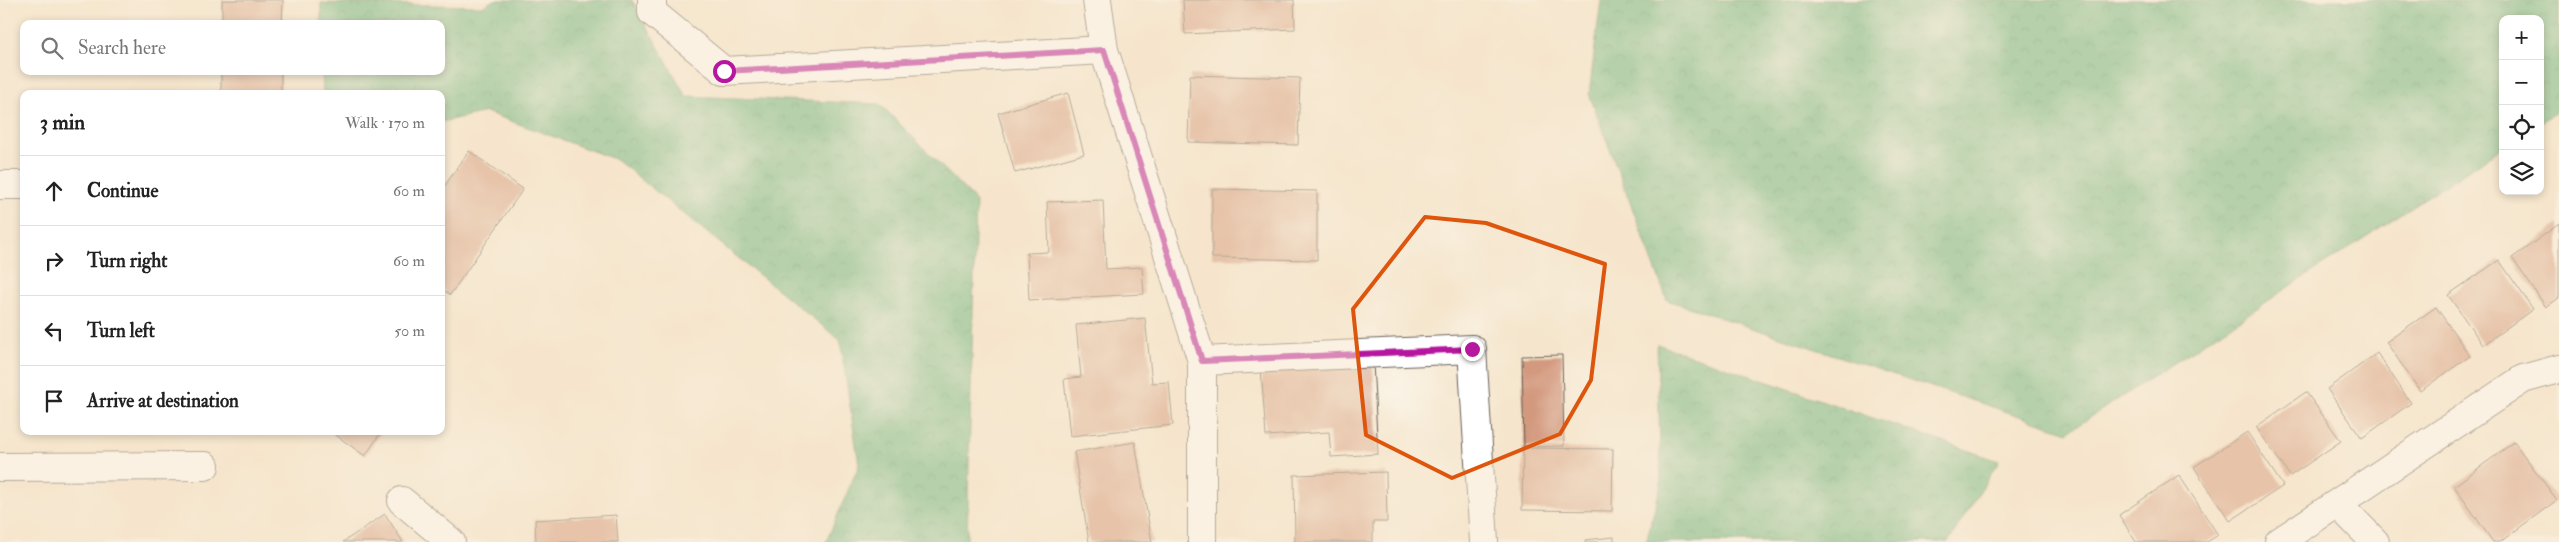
<!DOCTYPE html>
<meta charset="utf-8">
<style>
body{margin:0;font-family:"IM FELL Double Pica",serif;background:#f6f6f6;color:#222}
.controls{position:absolute;right:15px;top:15px;display:grid;overflow:hidden;border-radius:10px;box-shadow:0 2px 8px #0003}
.controls button{width:45px;height:45px;display:grid;place-items:center;padding:0;border:0;border-bottom:1px solid #e0e0e0;background:#fff;color:#222;font:25px sans-serif}
.stop{position:absolute;width:15px;height:15px;margin:-11px;border:4px solid #b5179e;border-radius:50%;background:#fff}
.stop.end{background:#b5179e;border-color:#fff;box-shadow:0 1px 5px #0008}
.list{margin:0;padding:0;list-style:none}
h2{display:flex;justify-content:space-between;align-items:center;height:65px;margin:0;padding:0 20px;font-size:21px}
h2 small{font-size:16px;font-weight:400;color:#767676}
.list li{display:grid;grid-template-columns:32px 1fr auto;gap:15px;align-items:center;box-sizing:border-box;height:70px;padding:0 20px;border-top:1px solid #e0e0e0}
.list b{display:block;font-size:19px;white-space:nowrap}
.list em{font-size:16px;font-style:normal;color:#767676}
.icon{flex:none;width:28px;height:28px;fill:none;stroke:currentColor;stroke-width:2;stroke-linecap:round;stroke-linejoin:round}
.map{position:relative;flex:none;width:2559px;height:542px;overflow:hidden}
.search{position:absolute;background:#fff;box-shadow:0 2px 8px #0003;left:20px;top:20px;width:425px;height:55px;display:flex;align-items:center;gap:12px;box-sizing:border-box;padding:0 18px;border-radius:10px;color:#767676;font-size:19px}
.panel{position:absolute;background:#fff;box-shadow:0 2px 8px #0003;left:20px;top:90px;width:425px;height:345px;border-radius:10px}
.map>svg:first-child{display:block}
.forest{fill:url(#forest-crowns);stroke:#41694e}
.building{fill:#d3997e}
.lines{fill:none;stroke-linecap:round;stroke-linejoin:round}
.minor-casing{stroke:#68625a;stroke-width:30}
.minor{stroke:#fff;stroke-width:28}
.route{stroke:#b5179e;stroke-width:6}
.marked{fill:none;stroke:#de560d;stroke-width:4;stroke-linejoin:round}
</style>
<div class="map">
<svg width="2559" height="542" viewBox="0 0 2559 542">
<defs>
<pattern id="forest-crowns" width="20" height="18" patternUnits="userSpaceOnUse" patternTransform="scale(1.25)"><rect width="20" height="18" fill="#66b681"/><path d="M2 6a3 3 0 1 1 6 0M12 15a3 3 0 1 1 6 0" fill="none" stroke="#539369"/></pattern>
</defs>
<rect width="100%" height="100%" fill="#fbf7ec"/>
<filter id="ink" filterUnits="userSpaceOnUse"><feTurbulence type="fractalNoise" baseFrequency=".02" numOctaves="2"/><feDisplacementMap in="SourceGraphic" scale="10" xChannelSelector="R" yChannelSelector="G"/><feConvolveMatrix kernelMatrix="1 2 1 2 8 2 1 2 1" color-interpolation-filters="sRGB"/></filter>
<filter id="wash" filterUnits="userSpaceOnUse"><feTurbulence type="fractalNoise" baseFrequency=".0096" numOctaves="4" result="noise"/><feDisplacementMap in="SourceGraphic" scale="20" xChannelSelector="R" yChannelSelector="G"/><feGaussianBlur stdDeviation="1.12" result="paint"/><feColorMatrix in="noise" values="0 0 0 0 0 0 0 0 0 0 0 0 0 0 0 0 0 1.4 0 .05"/><feComposite in="paint" operator="in"/></filter>
<g filter="url(#wash)">
<rect width="100%" height="100%" fill="#f5e5cc"/>
<path class="forest" d="M494 0H632L686 96 880 104 976 201 967 542H826L859 465 840 340 617 160 486 112 441 122V94H323L322 71H441V24H321V3L483 6Z
M1601 0H2559V110L2540 123V19H2503V147L2068 432 1667 300 1589 94Z
M1657 344 1999 461 1948 542H1646L1661 484Z"/>
<g id="blocks">
<path class="building" d="M222 0H283L282 24H222Z
M1183 0H1294L1295 29 1185 34Z
M221 71H281V94H221Z
M1190 75 1300 78 1298 145 1188 142Z
M1068 93 1084 154 1015 173 998 113Z
M469 151 523 189 450 295 441 288V191Z
M1212 189 1317 191V260L1212 258Z
M1103 200 1106 269 1142 267 1144 294 1029 300 1027 253 1049 252 1047 202Z
M2559 224V298L2546 307 2512 258Z
M2499 260 2533 309 2483 345 2448 295Z
M2436 307 2470 356 2420 391 2386 342Z
M1145 318 1152 383 1169 382 1173 425 1070 436 1064 379 1081 377 1076 325Z
M2377 353 2411 403 2362 438 2327 389Z
M1562 355 1564 446 1524 447 1522 356Z
M1373 363 1378 454 1331 457 1329 432 1266 436 1261 369Z
M2306 392 2341 441 2290 476 2256 427Z
M330 431H382L365 456Z
M2247 432 2283 486 2230 521 2194 467Z
M1135 442 1152 542H1089L1074 452Z
M2514 442 2557 500 2500 542H2493L2454 486Z
M1523 448 1613 449 1612 511 1522 510Z
M1386 472 1387 522H1373V542H1295L1294 475Z
M2179 475 2218 535 2207 542H2136L2119 515Z
M385 514 403 542H343Z
M616 515 618 542H536L535 520Z
M1614 537V542H1585V540Z"/>
</g>
</g>
<g filter="url(#ink)">
<use href="#blocks" fill-opacity="0" stroke="#68625a" stroke-width="1"/>
<g class="lines">
<defs>
<path id="minor" d="M652 0V12L724 71 1104 50
M1097 0 1104 50 1202 361V542
M0 185H24
M1202 361 1472 349 1484 542
M0 467 205 466
M402 501 451 542
M2338 504 2375 542
M2279 542 2523 379 2559 369"/>
</defs>
<use href="#minor" class="minor-casing"/>
<use href="#minor" class="minor"/>
</g>
</g>
<g class="lines" filter="url(#ink)">
<path class="route" d="M724 71 1104 50 1202 361 1472 349"/>
</g>
<path d="M0 0H2559V542H0ZM1425 217 1486 223 1605 264 1591 380 1560 434 1452 478 1366 435 1353 309Z" fill="#f5e5cc" fill-opacity=".55" fill-rule="evenodd"/>
<path class="marked" d="M1425 217 1486 223 1605 264 1591 380 1560 434 1452 478 1366 435 1353 309Z"/>
</svg>
<div class="controls">
<button>+</button>
<button>−</button>
<button><svg class="icon" aria-label="locate" viewBox="0 0 24 24"><circle cx="12" cy="12" r="6"/><path d="M12 2v4M12 18v4M2 12h4M18 12h4"/></svg></button>
<button><svg class="icon" aria-label="layers" viewBox="0 0 24 24"><path d="M12 4l9 5-9 5-9-5zM3 14l9 5 9-5"/></svg></button>
</div>
<div class="stop" style="left:724px;top:71px"></div>
<div class="stop end" style="left:1472px;top:349px"></div>
<div class="search"><svg class="icon" aria-label="search" viewBox="0 0 24 24"><circle cx="10" cy="10" r="6"/><path d="M15 15l6 6"/></svg>Search here</div>
<section class="panel">
<h2>3 min<small>Walk · 170 m</small></h2>
<ul class="list">
<li><svg class="icon" aria-label="ahead" viewBox="0 0 24 24"><path d="M12 20V5M6 11l6-6 6 6"/></svg><div><b>Continue</b></div><em>60 m</em></li>
<li><svg class="icon" aria-label="right" viewBox="0 0 24 24"><path d="M7 20v-9h11M14 6l5 5-5 5"/></svg><div><b>Turn right</b></div><em>60 m</em></li>
<li><svg class="icon" aria-label="left" viewBox="0 0 24 24"><path d="M17 20v-9H6M10 6l-5 5 5 5"/></svg><div><b>Turn left</b></div><em>50 m</em></li>
<li><svg class="icon" aria-label="arrive" viewBox="0 0 24 24"><path d="M6 21V4h12l-3 4 3 4H6"/></svg><div><b>Arrive at destination</b></div></li>
</ul>
</section>
</div>
